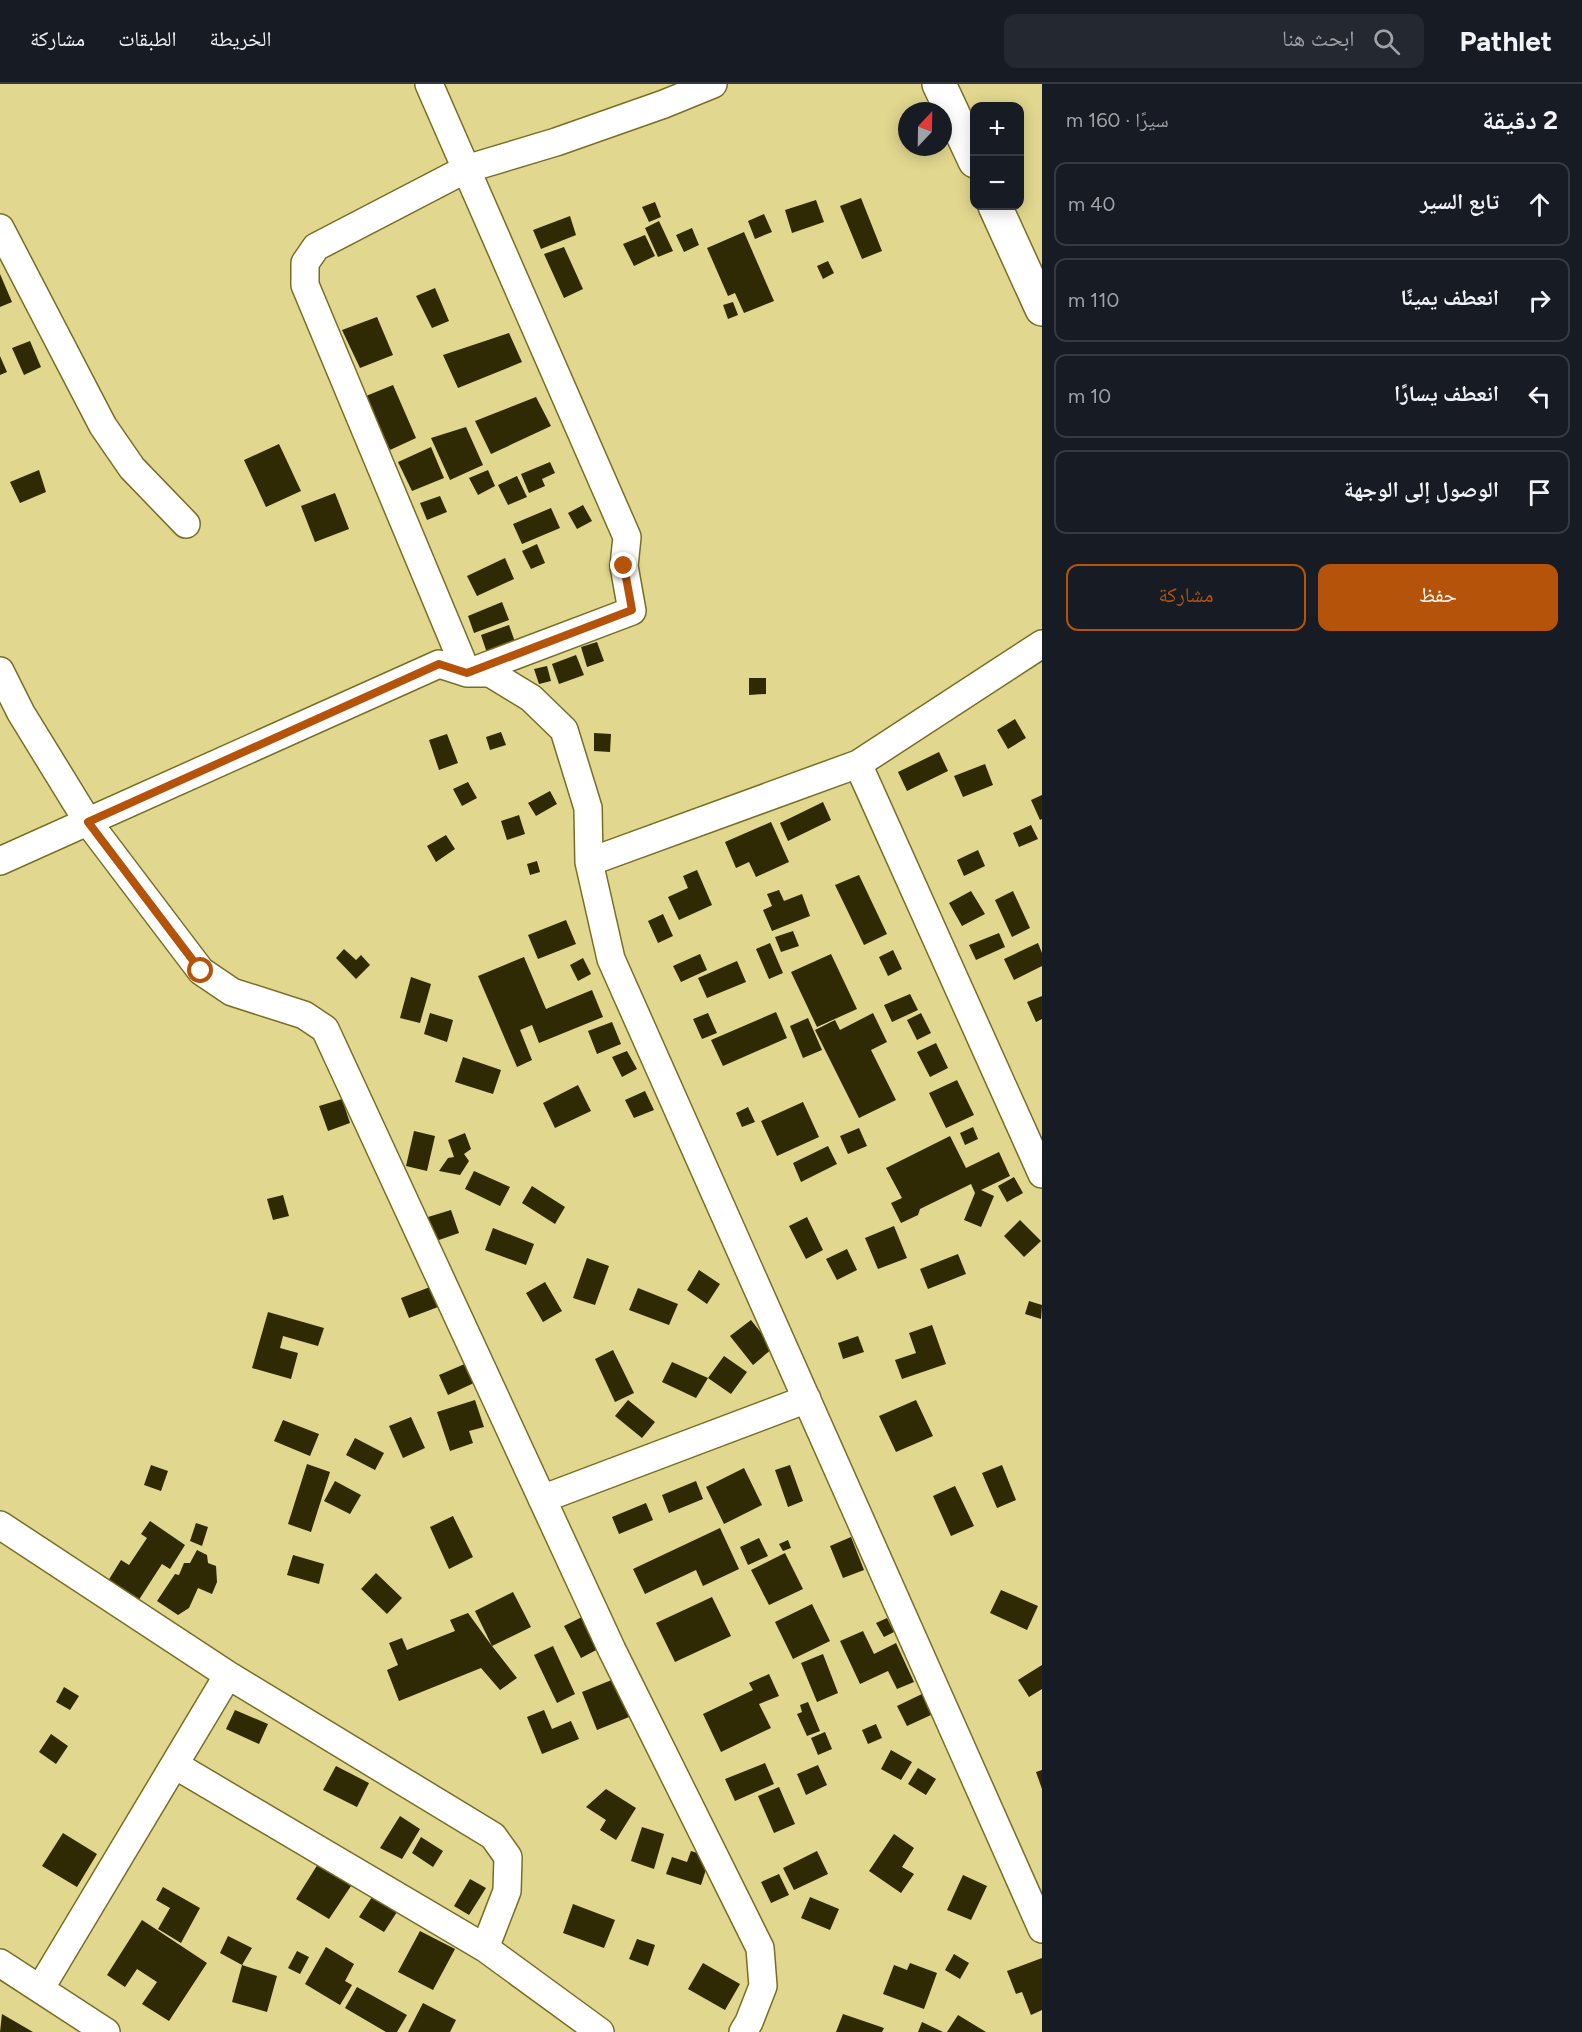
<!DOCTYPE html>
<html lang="ar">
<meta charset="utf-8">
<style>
body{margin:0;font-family:Figtree,"Noto Naskh Arabic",sans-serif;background:#242831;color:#f1f3f6;direction:rtl}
.controls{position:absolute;right:18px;top:18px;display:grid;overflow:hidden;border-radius:12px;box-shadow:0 3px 15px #0003}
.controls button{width:54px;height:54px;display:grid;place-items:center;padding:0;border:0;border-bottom:2px solid #363941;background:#171b24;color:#f1f3f6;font:30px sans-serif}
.compass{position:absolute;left:898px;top:18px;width:54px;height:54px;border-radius:50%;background:#171b24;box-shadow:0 3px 15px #0003;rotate:22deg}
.stop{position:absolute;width:18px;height:18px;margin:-14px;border:4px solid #b45309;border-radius:50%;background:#fff}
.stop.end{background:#b45309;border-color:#fff;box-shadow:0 2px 6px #0008}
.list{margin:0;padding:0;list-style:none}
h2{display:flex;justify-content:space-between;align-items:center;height:78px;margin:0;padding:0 24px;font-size:26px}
h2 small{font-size:20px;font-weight:400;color:#9ea1a6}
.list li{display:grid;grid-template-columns:39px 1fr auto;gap:18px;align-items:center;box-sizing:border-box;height:84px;margin:0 12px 12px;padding:0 12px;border:2px solid #363941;border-radius:12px}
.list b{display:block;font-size:22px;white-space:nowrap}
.list em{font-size:20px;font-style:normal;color:#9ea1a6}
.actions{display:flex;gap:12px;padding:18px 24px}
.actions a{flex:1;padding:14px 0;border:2px solid #b45309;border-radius:12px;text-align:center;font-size:21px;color:#b45309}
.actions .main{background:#b45309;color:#fff}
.icon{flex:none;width:33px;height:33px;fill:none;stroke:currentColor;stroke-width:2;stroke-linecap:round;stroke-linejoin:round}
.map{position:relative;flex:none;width:1042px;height:1948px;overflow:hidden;direction:ltr}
header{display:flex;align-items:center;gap:36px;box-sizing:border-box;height:84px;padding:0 30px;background:#171b24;border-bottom:2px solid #363941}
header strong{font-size:28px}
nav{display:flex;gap:33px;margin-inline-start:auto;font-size:21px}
.search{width:420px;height:54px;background:#242831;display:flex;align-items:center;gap:15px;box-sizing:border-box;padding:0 21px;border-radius:12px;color:#9ea1a6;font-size:22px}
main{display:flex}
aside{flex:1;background:#171b24}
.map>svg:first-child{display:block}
.building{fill:#2f2a03}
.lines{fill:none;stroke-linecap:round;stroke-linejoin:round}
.minor-casing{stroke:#796e26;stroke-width:30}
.tertiary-casing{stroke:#796e26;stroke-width:36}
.minor{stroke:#fff;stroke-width:27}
.tertiary{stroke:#fff;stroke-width:33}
.route{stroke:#b45309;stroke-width:8}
</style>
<header>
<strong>Pathlet</strong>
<div class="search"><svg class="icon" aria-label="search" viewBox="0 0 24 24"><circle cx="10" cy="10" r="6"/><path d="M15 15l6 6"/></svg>ابحث هنا</div>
<nav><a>الخريطة</a><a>الطبقات</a><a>مشاركة</a></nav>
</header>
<main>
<aside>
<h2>2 دقيقة<small>سيرًا · 160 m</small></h2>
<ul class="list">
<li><svg class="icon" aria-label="ahead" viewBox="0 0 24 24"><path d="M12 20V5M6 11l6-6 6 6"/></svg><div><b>تابع السير</b></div><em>40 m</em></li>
<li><svg class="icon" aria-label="right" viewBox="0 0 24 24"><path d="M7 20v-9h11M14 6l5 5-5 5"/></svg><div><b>انعطف يمينًا</b></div><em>110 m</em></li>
<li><svg class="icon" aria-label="left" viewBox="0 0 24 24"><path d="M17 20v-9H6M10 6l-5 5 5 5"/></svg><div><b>انعطف يسارًا</b></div><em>10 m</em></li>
<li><svg class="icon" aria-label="arrive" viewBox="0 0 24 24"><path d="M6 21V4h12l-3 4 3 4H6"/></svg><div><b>الوصول إلى الوجهة</b></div></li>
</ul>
<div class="actions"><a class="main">حفظ</a><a>مشاركة</a></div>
</aside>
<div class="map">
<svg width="1042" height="1948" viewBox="0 0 1042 1948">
<rect width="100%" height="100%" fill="#e1d78e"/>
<path class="building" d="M861 114 882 167 862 175 840 122Z
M816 116 824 138 792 149 785 126Z
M655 118 661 133 649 138 642 123Z
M764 130 772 148 755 155 748 137Z
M570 132 576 151 541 165 533 146Z
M659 137 673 167 658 173 645 144Z
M692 144 699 161 684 168 676 151Z
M744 148 774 217 744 229 735 209 728 212 707 164Z
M645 151 655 172 634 182 623 160Z
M564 163 583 205 564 214 544 170Z
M828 177 834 189 823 195 817 182Z
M0 190 12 218 0 223Z
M435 204 449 237 432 244 416 212Z
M733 218 738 231 728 235 723 221Z
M377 233 393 271 360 284 342 246Z
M509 249 522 278 458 304 443 271Z
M30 257 41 283 24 291 12 264Z
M0 272 7 288 0 291Z
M393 301 416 354 390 366 366 312Z
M536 313 551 342 491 370 475 337Z
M466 343 483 381 450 396 431 354Z
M279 360 301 407 266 423 244 376Z
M431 363 444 394 412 407 398 378Z
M550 378 555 389 542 395 545 402 529 409 521 390Z
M39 386 46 408 20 419 10 398Z
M488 386 495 402 478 411 469 394Z
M517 392 527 413 508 421 498 401Z
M335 409 349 445 315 458 301 422Z
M440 412 447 428 427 436 420 419Z
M583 421 592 437 577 445 568 429Z
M551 424 560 444 522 460 513 440Z
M537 460 545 479 531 485 522 467Z
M505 474 514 495 477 512 467 492Z
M502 518 509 536 474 549 468 532Z
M509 541 515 558 487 569 481 551Z
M597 558 604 577 587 583 581 563Z
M576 571 584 591 559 600 552 580Z
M547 582 551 597 539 600 534 585Z
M749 594H766V610L749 611Z
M1015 635 1026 654 1008 665 997 646Z
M501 648 506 661 490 666 486 653Z
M594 649 611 650 610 668 594 667Z
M447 650 458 679 439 686 429 656Z
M939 668 948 687 907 707 898 688Z
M985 680 993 701 963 713 954 692Z
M468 698 477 714 462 722 453 705Z
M550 707 557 720 536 732 528 719Z
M1042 711V735L1040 736 1031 716Z
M823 718 831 736 788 757 780 739Z
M519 731 525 750 507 756 501 737Z
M771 738 789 778 756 793 749 778 736 784 725 758Z
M1031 741 1038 755 1019 763 1013 749Z
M446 751 455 765 436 778 427 762Z
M978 766 985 782 964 792 957 776Z
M537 777 540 788 530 791 527 780Z
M697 786 712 821 679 836 668 813 688 804 683 792Z
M859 791 887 850 864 861 835 801Z
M779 806 784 817 802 810 810 832 772 847 763 826 772 822 767 810Z
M971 807 985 830 962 842 949 819Z
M1013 807 1030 844 1012 853 995 816Z
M663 830 673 852 658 859 648 837Z
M566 836 576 860 538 875 528 851Z
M793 847 799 862 781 868 775 853Z
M999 849 1005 863 976 876 969 861Z
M770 859 783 889 769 895 756 865Z
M1038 859 1042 869V882L1014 896 1004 875Z
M344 865 356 876 361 871 370 881 356 895 336 874Z
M893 866 902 885 888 892 879 873Z
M700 870 707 886 681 898 673 882Z
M831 870 857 925 817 943 791 888Z
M524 873 546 925 592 906 603 933 539 959 532 941 520 946 532 976 517 983 478 892Z
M583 874 591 890 578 897 570 881Z
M737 877 746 898 707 914 698 894Z
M411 893 431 900 420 939 400 934Z
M910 910 918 926 892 938 884 921Z
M1042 912V935L1036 938 1027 918Z
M776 928 787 954 723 982 711 956Z
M430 929 453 936 447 958 424 950Z
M708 929 717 949 702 955 693 935Z
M873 929 887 958 871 966 896 1016 859 1034 815 946 835 936 840 946Z
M921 929 931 949 917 956 907 936Z
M808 934 822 966 803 974 790 942Z
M612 938 621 960 597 970 588 947Z
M936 959 948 984 930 993 917 968Z
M627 967 637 985 622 993 612 973Z
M463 973 501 986 493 1010 455 998Z
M957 996 974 1031 946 1044 929 1009Z
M578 1001 591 1027 555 1044 543 1019Z
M645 1007 654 1026 634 1034 625 1016Z
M342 1015 350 1039 328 1047 319 1022Z
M803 1018 819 1053 777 1072 761 1037Z
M748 1023 755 1038 742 1043 736 1029Z
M973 1043 978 1055 965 1061 960 1049Z
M859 1044 867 1062 848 1070 840 1052Z
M414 1047 435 1052 427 1087 406 1082Z
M465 1049 471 1065 464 1070 469 1077 460 1091 439 1087 448 1074 454 1073 448 1056Z
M950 1052 966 1084 999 1068 1010 1092 981 1106 994 1112 981 1143 964 1136 975 1109 971 1100 920 1125 918 1131 901 1139 891 1119 902 1114 886 1084Z
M828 1062 837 1080 801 1098 793 1079Z
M474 1087 510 1103 500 1122 465 1105Z
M1014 1093 1023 1109 1007 1118 998 1102Z
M532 1102 565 1123 555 1140 522 1119Z
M283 1111 289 1132 273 1136 267 1115Z
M451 1126 459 1149 436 1157 428 1133Z
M807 1133 823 1166 806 1175 789 1142Z
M1020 1136 1041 1157 1024 1173 1004 1152Z
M894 1142 907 1174 878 1185 865 1154Z
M493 1144 534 1160 526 1181 485 1166Z
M847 1165 857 1186 837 1196 826 1175Z
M958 1170 966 1190 928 1205 920 1185Z
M587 1174 609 1182 595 1221 573 1214Z
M699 1186 720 1200 707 1220 687 1206Z
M545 1198 562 1227 543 1238 526 1209Z
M430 1203 438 1223 409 1234 401 1214Z
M638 1204 678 1220 669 1241 629 1226Z
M1029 1217 1042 1221 1041 1235 1025 1230Z
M268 1228 324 1244 318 1262 283 1252 280 1264 298 1269 291 1295 252 1284Z
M751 1236 773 1264 753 1281 730 1252Z
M932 1241 946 1280 902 1295 895 1276 916 1269 909 1249Z
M858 1252 864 1268 843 1275 838 1259Z
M613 1266 634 1309 615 1318 595 1275Z
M724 1272 747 1288 731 1310 708 1294Z
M672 1278 708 1294 696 1314 662 1298Z
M467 1279 476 1298 448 1311 439 1291Z
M475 1316 484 1343 469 1347 473 1359 450 1367 437 1328Z
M628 1316 655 1338 642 1354 615 1332Z
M916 1316 933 1352 896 1368 879 1332Z
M411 1333 425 1364 403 1374 389 1342Z
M283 1336 319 1350 310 1372 274 1357Z
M355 1354 384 1369 375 1386 346 1371Z
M307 1380 330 1388 311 1448 288 1440Z
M151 1381 168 1387 161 1407 144 1401Z
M790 1381 803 1417 788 1423 775 1386Z
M1002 1381 1016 1416 997 1424 982 1389Z
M744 1384 762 1421 724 1440 706 1403Z
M335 1397 361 1411 350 1430 324 1417Z
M696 1397 703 1415 669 1429 662 1411Z
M955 1402 974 1442 951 1452 933 1412Z
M646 1419 653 1436 619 1450 612 1433Z
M453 1432 473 1473 449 1485 430 1443Z
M150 1437 185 1461 170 1485 162 1480 133 1525 103 1505 121 1476 129 1481 147 1454 141 1450Z
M196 1439 208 1443 202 1462 190 1457Z
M720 1444 739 1485 703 1502 696 1486 645 1510 633 1485Z
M851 1453 864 1486 843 1494 830 1462Z
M759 1454 768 1472 748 1481 740 1463Z
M788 1456 791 1464 783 1467 779 1460Z
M197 1466 207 1471 208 1479 216 1482 217 1498 212 1510 198 1504 189 1524 178 1531 157 1517 175 1490 179 1491 184 1479H190Z
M785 1469 803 1505 769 1521 751 1486Z
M293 1471 324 1480 319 1500 287 1491Z
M376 1489 402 1514 387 1530 361 1505Z
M1001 1506 1038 1522 1027 1546 990 1529Z
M513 1508 531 1543 492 1562 517 1594 500 1606 481 1584 399 1617 387 1586 398 1581 389 1559 402 1554 407 1566 455 1547 450 1536 468 1529 492 1562 475 1527Z
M712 1513 731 1552 675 1578 656 1539Z
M812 1520 830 1557 793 1575 775 1538Z
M586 1531 602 1563 581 1574 564 1542Z
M887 1534 894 1548 884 1553 876 1539Z
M863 1547 874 1570 896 1559 914 1598 897 1605 888 1587 860 1600 840 1557Z
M553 1562 575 1610 557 1619 534 1571Z
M823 1570 838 1609 817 1618 801 1579Z
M1042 1581V1605L1029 1613 1018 1596Z
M769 1590 779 1612 759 1620 771 1644 721 1668 703 1630 753 1606 749 1599Z
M619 1593 634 1631 597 1646 582 1608Z
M64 1603 79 1612 70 1626 56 1618Z
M922 1610 931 1631 907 1642 897 1622Z
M808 1618 820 1647 807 1652 797 1630 802 1628 800 1621Z
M235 1626 268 1640 259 1660 226 1645Z
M544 1626 552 1645 571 1637 579 1655 542 1670 527 1633Z
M876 1640 882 1654 868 1660 862 1646Z
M825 1648 832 1665 818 1671 811 1654Z
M51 1650 68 1662 56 1680 39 1668Z
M891 1666 912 1678 901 1696 881 1685Z
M765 1679 774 1700 735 1717 725 1695Z
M818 1681 827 1701 806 1711 797 1690Z
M336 1682 369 1699 357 1723 323 1706Z
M918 1684 936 1695 926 1711 908 1700Z
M1042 1686V1705L1036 1688Z
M779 1703 795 1740 774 1749 758 1712Z
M606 1705 636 1724 616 1756 600 1746 606 1736 586 1723Z
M400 1732 420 1745 402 1775 380 1764Z
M642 1743 664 1750 654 1785 631 1777Z
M63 1749 97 1770 77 1803 42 1782Z
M894 1750 914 1764 902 1783 914 1790 901 1809 869 1787Z
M421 1753 443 1767 433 1783 412 1769Z
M691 1767 710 1773 701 1801 666 1790 672 1773 687 1778Z
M817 1767 828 1790 794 1806 783 1784Z
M318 1780 351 1802 329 1835 296 1815Z
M779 1790 789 1811 771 1819 761 1798Z
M963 1791 987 1802 971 1836 947 1826Z
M470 1795 486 1804 469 1831 454 1822Z
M163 1803 200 1824 181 1859 158 1845 170 1824 156 1816Z
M372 1813 397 1828 384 1848 359 1833Z
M810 1813 839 1825 830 1846 801 1834Z
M573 1820 615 1836 604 1864 563 1849Z
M142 1836 207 1879 169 1937 142 1920 157 1898 137 1885 125 1903 107 1891Z
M420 1847 455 1865 433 1906 398 1888Z
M228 1852 252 1864 242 1881 220 1869Z
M637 1855 655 1861 648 1882 629 1875Z
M326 1863 354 1880 345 1897 352 1901 340 1921 305 1900Z
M297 1867 309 1873 300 1890 288 1884Z
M954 1870 969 1879 960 1895 945 1886Z
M1042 1874V1926L1031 1931 1022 1908 1016 1910 1007 1887Z
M703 1879 740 1900 725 1926 688 1905Z
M910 1879 937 1889 924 1925 883 1910 894 1881 907 1886Z
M242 1881 277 1892 267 1928 232 1918Z
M357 1903 407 1931 397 1948H386L345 1924Z
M423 1919 456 1936 450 1948H408Z
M2 1930 33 1948H0Z
M843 1930 884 1944 882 1948H836Z
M958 1931 986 1948H947Z
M922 1938 943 1948H918Z"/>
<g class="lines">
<defs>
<path id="minor" d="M429 0 627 453 624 482 632 527 468 589
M0 144 103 342 132 384 186 440
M0 587 21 629 88 738 201 887 232 908 304 931 325 945 612 1566 760 1864 763 1902 749 1938 743 1948
M467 589 305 201V179L316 163 466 85 556 58 664 20 713 0
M858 680 1042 1090
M0 777 439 580 467 589H490L531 614 564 646 588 724 589 778 611 875 1042 1845
M589 778 858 680 1042 560
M542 1415 807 1315
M0 1441 228 1591 493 1752 508 1773 507 1807 485 1864
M175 1681 485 1864 600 1948
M0 1879 106 1948
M40 1905 228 1591"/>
<path id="tertiary" d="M939 0 975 77
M995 122 1042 225"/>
</defs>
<use href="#minor" class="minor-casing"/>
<use href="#tertiary" class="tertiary-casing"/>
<use href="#minor" class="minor"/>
<use href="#tertiary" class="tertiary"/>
</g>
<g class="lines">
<path class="route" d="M201 887 88 738 439 580 467 589 632 526 624 482"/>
</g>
</svg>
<div class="controls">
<button>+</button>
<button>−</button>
</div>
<svg class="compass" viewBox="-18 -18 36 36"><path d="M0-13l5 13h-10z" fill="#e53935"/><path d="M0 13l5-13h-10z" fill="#9ea1a6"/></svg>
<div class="stop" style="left:201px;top:887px"></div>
<div class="stop end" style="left:624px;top:482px"></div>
</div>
</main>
